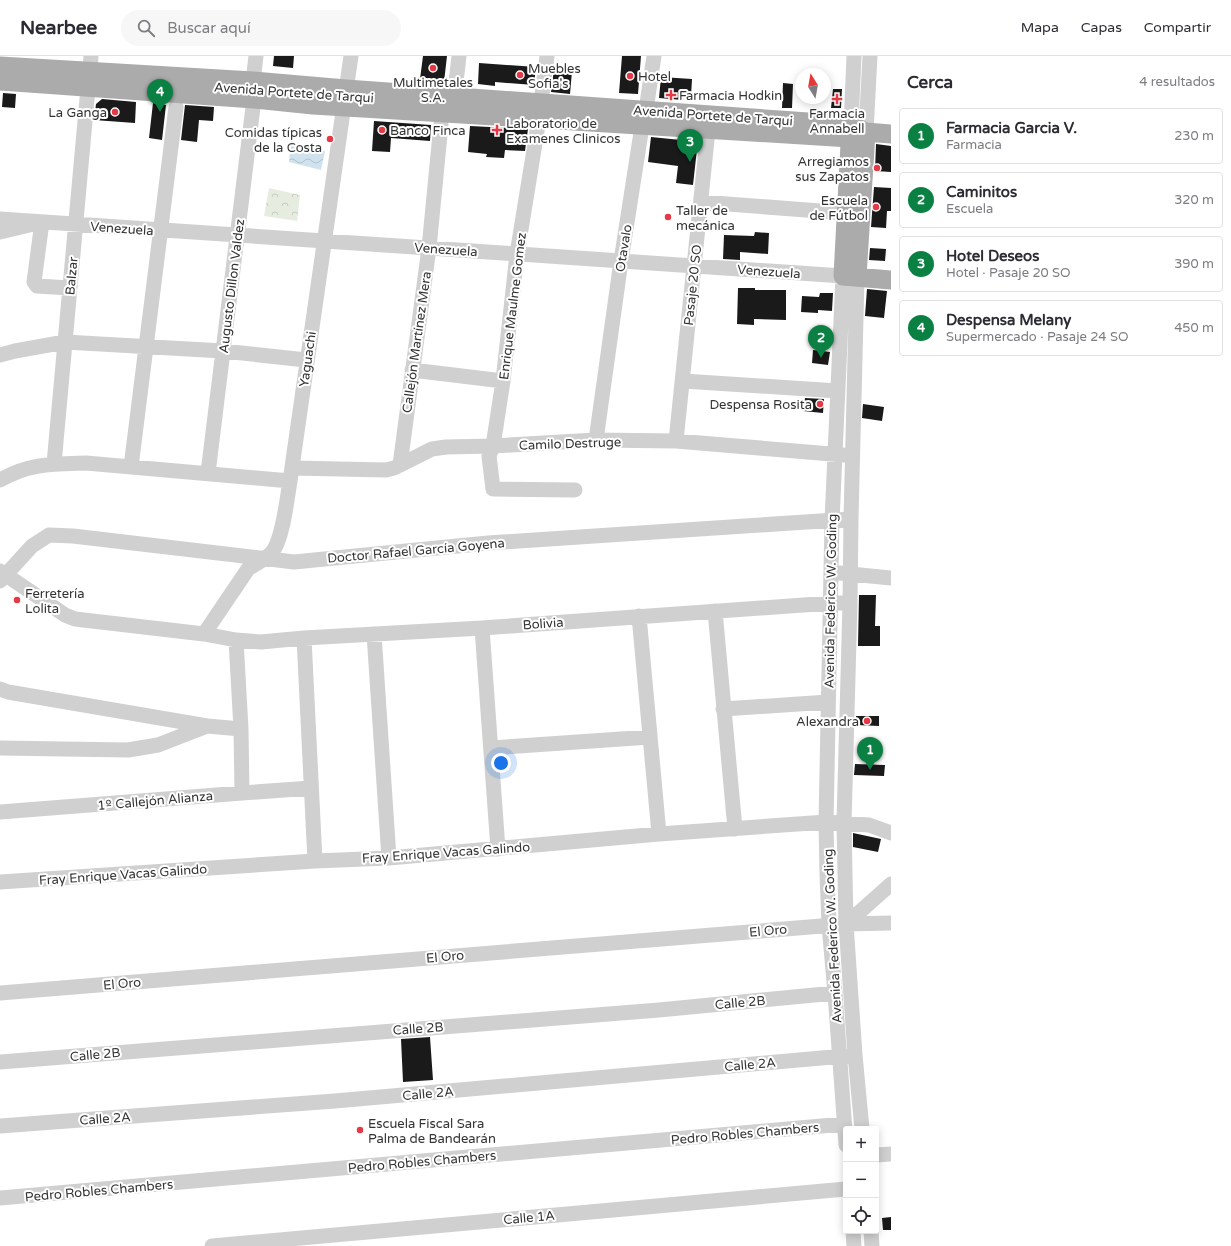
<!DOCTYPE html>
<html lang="es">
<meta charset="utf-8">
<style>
body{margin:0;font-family:"Varela Round",sans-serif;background:#f7f7f7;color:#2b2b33}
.controls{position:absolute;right:12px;bottom:12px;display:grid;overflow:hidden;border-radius:4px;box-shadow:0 2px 10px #0003}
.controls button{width:36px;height:36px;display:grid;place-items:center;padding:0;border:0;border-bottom:1px solid #e1e1e2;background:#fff;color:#2b2b33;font:20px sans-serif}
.compass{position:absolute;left:795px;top:12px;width:36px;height:36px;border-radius:50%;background:#fff;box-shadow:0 2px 10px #0003;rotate:349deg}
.you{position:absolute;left:501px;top:707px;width:14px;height:14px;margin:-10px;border:3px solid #fff;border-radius:50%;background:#1a73e8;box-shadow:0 0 0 6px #1a73e833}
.badge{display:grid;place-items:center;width:26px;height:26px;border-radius:50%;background:#0b8043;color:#fff;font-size:13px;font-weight:700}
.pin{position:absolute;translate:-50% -33px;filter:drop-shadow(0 1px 2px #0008)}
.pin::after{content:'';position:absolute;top:21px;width:14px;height:12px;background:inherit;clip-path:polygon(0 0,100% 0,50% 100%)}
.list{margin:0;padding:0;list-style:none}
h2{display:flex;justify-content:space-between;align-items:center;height:52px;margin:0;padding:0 16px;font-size:17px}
h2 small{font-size:13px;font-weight:400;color:#7c7c81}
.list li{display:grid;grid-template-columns:26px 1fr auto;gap:12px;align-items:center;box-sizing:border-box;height:56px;margin:0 8px 8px;padding:0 8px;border:1px solid #e1e1e2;border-radius:4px}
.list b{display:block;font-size:15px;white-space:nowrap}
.list p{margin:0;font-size:13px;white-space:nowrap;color:#7c7c81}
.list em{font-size:13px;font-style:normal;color:#7c7c81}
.icon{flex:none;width:22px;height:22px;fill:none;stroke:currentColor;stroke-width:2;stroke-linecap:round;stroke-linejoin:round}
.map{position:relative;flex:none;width:891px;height:1190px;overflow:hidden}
header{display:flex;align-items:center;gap:24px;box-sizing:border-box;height:56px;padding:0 20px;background:#fff;border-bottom:1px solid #e1e1e2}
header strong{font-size:19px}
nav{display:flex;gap:22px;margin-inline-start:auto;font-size:14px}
.search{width:280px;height:36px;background:#f7f7f7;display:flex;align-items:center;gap:10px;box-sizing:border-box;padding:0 14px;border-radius:22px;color:#7c7c81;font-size:15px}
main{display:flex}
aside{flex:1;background:#fff}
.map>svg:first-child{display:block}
.forest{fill:url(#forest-crowns)}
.water{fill:url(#water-waves)}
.building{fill:#1a1a1a}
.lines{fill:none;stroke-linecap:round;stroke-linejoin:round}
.minor{stroke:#d0d0d0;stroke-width:15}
.major{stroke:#ababab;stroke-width:19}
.poi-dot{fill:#e63946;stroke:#fff;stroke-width:1.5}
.labels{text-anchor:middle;stroke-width:4;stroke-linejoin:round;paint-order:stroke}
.poi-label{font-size:13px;fill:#333;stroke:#fff;text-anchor:start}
.street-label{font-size:13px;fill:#333;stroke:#fff}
</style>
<header>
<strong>Nearbee</strong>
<div class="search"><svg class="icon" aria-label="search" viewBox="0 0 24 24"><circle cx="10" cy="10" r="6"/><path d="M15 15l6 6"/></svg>Buscar aquí</div>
<nav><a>Mapa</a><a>Capas</a><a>Compartir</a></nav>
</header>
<main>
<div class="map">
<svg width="891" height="1190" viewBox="0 0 891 1190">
<defs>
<pattern id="forest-crowns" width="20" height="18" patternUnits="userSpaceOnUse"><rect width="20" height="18" fill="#e6ecdf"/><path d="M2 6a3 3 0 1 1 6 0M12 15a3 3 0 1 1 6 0" fill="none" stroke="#c6cbc0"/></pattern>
<pattern id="water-waves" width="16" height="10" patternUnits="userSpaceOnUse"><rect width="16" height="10" fill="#cfe2ee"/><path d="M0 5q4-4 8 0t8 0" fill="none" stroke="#b2c2cd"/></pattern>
</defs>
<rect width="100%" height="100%" fill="#fff"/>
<path class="forest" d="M269 132 300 139 297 165 264 160Z"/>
<path class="water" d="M291 86 325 95 321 114 289 106Z"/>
<path class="building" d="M274 0H294L293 12 273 10Z
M423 0H447L444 26 420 23Z
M622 0H641L638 38 619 37Z
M479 7 536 11 534 29 495 26V30L478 28Z
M554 13 572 15 570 38 551 36Z
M661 21 692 23 691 40 684 39 683 44 659 42Z
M783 27 793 28 792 52H782Z
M833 33H842L841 52H831Z
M3 37 16 38 15 52 2 51Z
M102 43 136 46 135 67 94 64 96 48Z
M153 47 166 49 162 84 149 82Z
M185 49 214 51 213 65 199 64 197 86 181 84Z
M374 65 431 69 430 85 391 82 390 96 372 95Z
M470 70 528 73 525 95 505 94 504 102 486 101 487 98 468 96Z
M651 81 681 84V83L698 84 693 129 676 127 678 110 648 106Z
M876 88 891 90V116L875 115Z
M874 131 891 132V155H887L886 172 871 171Z
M755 176 769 177 768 198 740 196V204L723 203 724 179 754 180Z
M870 192 886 193 885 205 869 204Z
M738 232H755V234H786V264L754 263V269L737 268Z
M867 233 887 235 884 262 865 260Z
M820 237H833L832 255 818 254V257L801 256 802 240 819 241Z
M813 294 830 296 828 309 812 307Z
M805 342 824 343 823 357 803 355Z
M863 348 884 351 882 365 862 362Z
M859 539H876L875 570H880V590H858Z
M856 660H879V670L856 669Z
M855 708 885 709 884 720 854 719Z
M853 777 881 783 878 796 853 791Z
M430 981 433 1024 403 1026 401 983Z
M891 1161V1174H883L882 1162Z"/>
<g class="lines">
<path class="minor" d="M90 15 91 0
M253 25 256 0
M456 26 459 0
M541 47 547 0
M539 63 517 198 503 325 493 390 489 400 493 433 575 434
M842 72H845L851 69 854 0
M866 76 870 0
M701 146 846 157
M0 163 843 220 832 465 826 766 827 818 829 869 835 937 846 1089
M0 176 42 166 34 226 37 230 70 232
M857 221 851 463 850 547 844 767 846 868 855 999 862 1073
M0 299 15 295 65 286 223 295 306 304
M412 314 503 325
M683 325 838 335
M596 384 621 205 642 70 645 61 654 0
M676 385 708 74
M54 408 88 32
M400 409 429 192 441 68
M131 411 176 51
M292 412 386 414 394 412 432 393 446 391 493 390 596 384 676 385 843 399
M208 417 254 43
M0 424C30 407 53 408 86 407L290 425
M0 515 65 559 75 563 204 578 236 584 261 586 304 582 482 572 831 547H850
M840 517 891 522
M0 525 32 490 49 479 73 480 294 506 488 487 851 463
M715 555 735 773
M639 560 659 778
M482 572 498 793
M204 578 248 513C256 507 267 503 273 495 283 481 287 443 290 425L351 0
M374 578 389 802
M304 582 315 805
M236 584 241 673 242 737
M0 633 8 636 207 670
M723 653 828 646
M0 692 128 694 158 689 207 670 241 673
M491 692 650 681
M0 756 242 737 311 732
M0 826 315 805 389 802 659 778 826 766 869 769 891 777
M846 868 891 828
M0 937 846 868 891 867
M0 1006 659 954 835 937
M0 1070 335 1045 855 999
M876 1099 891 1098
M0 1142 844 1068
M853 1175 854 1190
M871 1175 872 1190
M212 1190 846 1133"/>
<path class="major" d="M0 10 253 25 346 33 851 69 866 76 891 78
M0 25 254 43 313 49 850 82 854 80
M851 69 843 220 891 224
M857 221 866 76"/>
</g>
<g class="poi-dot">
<circle cx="433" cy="12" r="4"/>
<circle cx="520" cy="19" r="4"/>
<circle cx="630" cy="20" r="4"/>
<path d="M669 33h4v4h4v4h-4v4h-4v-4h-4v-4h4z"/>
<path d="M835 37h4v4h4v4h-4v4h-4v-4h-4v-4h4z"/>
<circle cx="115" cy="56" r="4"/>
<circle cx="382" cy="74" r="4"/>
<path d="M495 68h4v4h4v4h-4v4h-4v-4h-4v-4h4z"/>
<circle cx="330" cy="83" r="4"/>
<circle cx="877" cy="112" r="4"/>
<circle cx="876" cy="151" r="4"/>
<circle cx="668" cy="161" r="4"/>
<circle cx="820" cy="348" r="4"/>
<circle cx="17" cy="544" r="4"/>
<circle cx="867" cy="665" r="4"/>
<circle cx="360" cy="1074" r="4"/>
</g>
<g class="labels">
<g class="poi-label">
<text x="528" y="17">Muebles<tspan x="528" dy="15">Sofia's</tspan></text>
<text x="638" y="25">Hotel</text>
<text x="433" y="31" text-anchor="middle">Multimetales<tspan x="433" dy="15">S.A.</tspan></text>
<text x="679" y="44">Farmacia Hodkin</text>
<text x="107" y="61" text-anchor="end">La Ganga</text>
<text x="837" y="62" text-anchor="middle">Farmacia<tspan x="837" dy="15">Annabell</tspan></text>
<text x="506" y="72">Laboratorio de<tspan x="506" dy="15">Examenes Clinicos</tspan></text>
<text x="390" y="79">Banco Finca</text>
<text x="322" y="81" text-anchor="end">Comidas típicas<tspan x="322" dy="15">de la Costa</tspan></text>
<text x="869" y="110" text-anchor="end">Arregiamos<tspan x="869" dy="15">sus Zapatos</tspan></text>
<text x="868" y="149" text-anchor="end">Escuela<tspan x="868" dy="15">de Fútbol</tspan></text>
<text x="676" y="159">Taller de<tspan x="676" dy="15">mecánica</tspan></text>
<text x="812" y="353" text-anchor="end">Despensa Rosita</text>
<text x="25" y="542">Ferretería<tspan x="25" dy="15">Lolita</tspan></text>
<text x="859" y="670" text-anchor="end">Alexandra</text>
<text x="368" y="1072">Escuela Fiscal Sara<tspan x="368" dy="15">Palma de Bandearán</tspan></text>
</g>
<g class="street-label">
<text transform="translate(294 36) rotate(4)" y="5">Avenida Portete de Tarqui</text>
<text transform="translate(713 59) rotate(4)" y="5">Avenida Portete de Tarqui</text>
<text transform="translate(122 172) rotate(4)" y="5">Venezuela</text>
<text transform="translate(623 192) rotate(-81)" y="5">Otavalo</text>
<text transform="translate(446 193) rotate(4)" y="5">Venezuela</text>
<text transform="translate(769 215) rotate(4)" y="5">Venezuela</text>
<text transform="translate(71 220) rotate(-85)" y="5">Balzar</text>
<text transform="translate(692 229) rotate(-84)" y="5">Pasaje 20 SO</text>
<text transform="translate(231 230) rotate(-83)" y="5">Augusto Dillon Valdez</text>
<text transform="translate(512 250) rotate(-83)" y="5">Enrique Maulme Gomez</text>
<text transform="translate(416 286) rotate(-82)" y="5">Callejón Martínez Mera</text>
<text transform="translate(307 303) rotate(-82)" y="5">Yaguachi</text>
<text transform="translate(570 387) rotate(-2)" y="5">Camilo Destruge</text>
<text transform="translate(416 494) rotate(-5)" y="5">Doctor Rafael García Goyena</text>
<text transform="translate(830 545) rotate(-89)" y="5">Avenida Federico W. Goding</text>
<text transform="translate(543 567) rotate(-4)" y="5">Bolivia</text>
<text transform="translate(155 744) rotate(-5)" y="5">1º Callejón Alianza</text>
<text transform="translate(446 796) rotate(-4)" y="5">Fray Enrique Vacas Galindo</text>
<text transform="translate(123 818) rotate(-4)" y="5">Fray Enrique Vacas Galindo</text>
<text transform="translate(768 874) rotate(-5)" y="5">El Oro</text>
<text transform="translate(832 880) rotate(-93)" y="5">Avenida Federico W. Goding</text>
<text transform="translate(445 900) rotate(-5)" y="5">El Oro</text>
<text transform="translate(122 927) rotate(-5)" y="5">El Oro</text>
<text transform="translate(740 946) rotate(-5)" y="5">Calle 2B</text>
<text transform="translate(418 972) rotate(-4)" y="5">Calle 2B</text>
<text transform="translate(95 998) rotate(-5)" y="5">Calle 2B</text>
<text transform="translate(750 1008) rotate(-5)" y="5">Calle 2A</text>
<text transform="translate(428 1037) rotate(-5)" y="5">Calle 2A</text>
<text transform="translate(105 1062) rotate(-4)" y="5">Calle 2A</text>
<text transform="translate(745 1077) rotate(-5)" y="5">Pedro Robles Chambers</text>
<text transform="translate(422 1105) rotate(-5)" y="5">Pedro Robles Chambers</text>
<text transform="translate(99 1134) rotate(-5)" y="5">Pedro Robles Chambers</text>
<text transform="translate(529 1161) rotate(-5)" y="5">Calle 1A</text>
</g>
</g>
</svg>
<div class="controls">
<button>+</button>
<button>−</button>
<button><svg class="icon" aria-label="locate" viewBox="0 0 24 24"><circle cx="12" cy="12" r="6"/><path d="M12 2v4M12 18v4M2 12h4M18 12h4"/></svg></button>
</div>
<svg class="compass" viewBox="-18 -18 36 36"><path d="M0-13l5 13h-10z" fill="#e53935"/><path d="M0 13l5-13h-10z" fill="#7c7c81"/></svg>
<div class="you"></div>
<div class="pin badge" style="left:870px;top:714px">1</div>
<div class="pin badge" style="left:821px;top:302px">2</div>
<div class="pin badge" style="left:690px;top:106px">3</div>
<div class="pin badge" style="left:160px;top:56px">4</div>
</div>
<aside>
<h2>Cerca<small>4 resultados</small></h2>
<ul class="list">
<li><span class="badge">1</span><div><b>Farmacia Garcia V.</b><p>Farmacia</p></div><em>230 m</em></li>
<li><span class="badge">2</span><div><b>Caminitos</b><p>Escuela</p></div><em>320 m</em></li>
<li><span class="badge">3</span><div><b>Hotel Deseos</b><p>Hotel · Pasaje 20 SO</p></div><em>390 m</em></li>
<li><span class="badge">4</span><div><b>Despensa Melany</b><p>Supermercado · Pasaje 24 SO</p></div><em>450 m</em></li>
</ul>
</aside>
</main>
